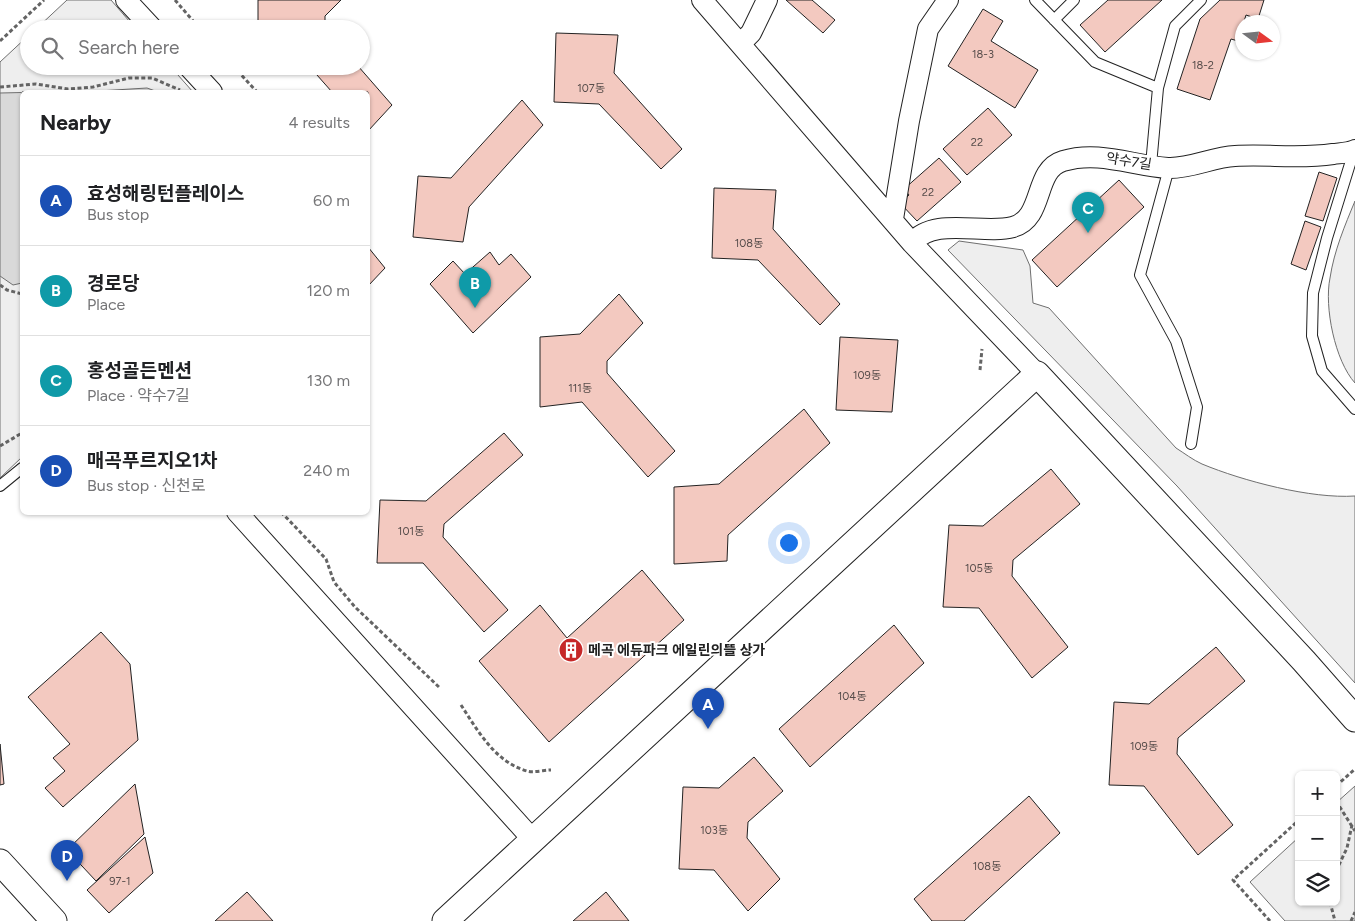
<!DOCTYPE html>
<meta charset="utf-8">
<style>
body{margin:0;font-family:Figtree,"Noto Sans KR",sans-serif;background:#f6f6f6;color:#202124}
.controls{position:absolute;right:15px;bottom:15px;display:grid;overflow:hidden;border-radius:8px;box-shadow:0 1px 4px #0004}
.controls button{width:45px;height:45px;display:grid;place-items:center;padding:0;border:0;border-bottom:1px solid #e0e0e0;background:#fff;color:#202124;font:25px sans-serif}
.compass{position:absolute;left:1235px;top:15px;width:45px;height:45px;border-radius:50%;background:#fff;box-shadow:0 1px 4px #0004;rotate:105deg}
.you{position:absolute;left:788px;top:542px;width:18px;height:18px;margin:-12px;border:4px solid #fff;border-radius:50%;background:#1a73e8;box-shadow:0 0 0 8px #1a73e833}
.badge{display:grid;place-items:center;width:32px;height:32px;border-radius:50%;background:#c62828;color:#fff;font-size:16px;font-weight:700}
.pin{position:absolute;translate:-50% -41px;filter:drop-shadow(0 1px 2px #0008)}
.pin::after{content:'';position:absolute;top:26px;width:18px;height:15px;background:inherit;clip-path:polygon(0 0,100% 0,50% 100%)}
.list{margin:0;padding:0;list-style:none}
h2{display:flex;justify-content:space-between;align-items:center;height:65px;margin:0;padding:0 20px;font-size:21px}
h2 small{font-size:16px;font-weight:400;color:#757577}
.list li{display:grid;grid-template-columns:32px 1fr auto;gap:15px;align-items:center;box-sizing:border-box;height:90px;padding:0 20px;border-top:1px solid #e0e0e0}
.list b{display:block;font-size:19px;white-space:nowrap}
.list p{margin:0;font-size:16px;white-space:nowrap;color:#757577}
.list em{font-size:16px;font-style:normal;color:#757577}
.icon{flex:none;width:28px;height:28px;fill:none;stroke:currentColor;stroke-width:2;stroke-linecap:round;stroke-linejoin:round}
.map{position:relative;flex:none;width:1355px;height:921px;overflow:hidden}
.search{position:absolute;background:#fff;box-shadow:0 1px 4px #0004;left:20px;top:20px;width:350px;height:55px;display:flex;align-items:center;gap:12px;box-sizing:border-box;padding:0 18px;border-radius:28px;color:#757577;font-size:19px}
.panel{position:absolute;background:#fff;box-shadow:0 1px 4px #0004;left:20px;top:90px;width:350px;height:425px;border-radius:8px}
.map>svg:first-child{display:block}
.green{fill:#eee;stroke:#6f6f6f}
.water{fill:#d9d9d9;stroke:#6f6f6f}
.building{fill:#f3c9c0;stroke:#222}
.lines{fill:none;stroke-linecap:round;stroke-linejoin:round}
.service-casing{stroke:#222;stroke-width:12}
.minor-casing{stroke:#222;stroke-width:22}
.tertiary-casing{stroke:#222;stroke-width:27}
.path{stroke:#646464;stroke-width:3;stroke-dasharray:4 2.5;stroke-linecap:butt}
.service{stroke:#fff;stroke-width:10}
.minor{stroke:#fff;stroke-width:20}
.tertiary{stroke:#fff;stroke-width:25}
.labels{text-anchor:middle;stroke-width:4;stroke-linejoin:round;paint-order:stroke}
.number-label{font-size:11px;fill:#564c4a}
.street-label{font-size:14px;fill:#222;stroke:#fff}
.poi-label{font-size:14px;font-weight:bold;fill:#222;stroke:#fff;text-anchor:start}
</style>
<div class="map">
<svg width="1355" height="921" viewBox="0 0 1355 921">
<rect width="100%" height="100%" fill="#fff"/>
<path class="green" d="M67 0H111L136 29H36Z
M29 35V66H170L193 92H22V457L0 478V62Z
M1355 201V383C1335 361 1324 307 1330 278 1334 251 1345 225 1355 201Z
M959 241 1023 250 1030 266 1033 303 1049 308 1176 448C1184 453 1193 460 1202 464 1243 481 1311 499 1355 496V683L1177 486 948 250Z
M1355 786V921H1285L1250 882 1299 837V902H1336V803Z"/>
<path class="water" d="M147 88 158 92H82Z
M22 92V283L13 285 0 276V93L44 92Z"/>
<path class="building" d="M258 0H341L325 16V29H258Z
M786 0H812L835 20 823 33Z
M1108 0H1162L1105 52 1080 25Z
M1220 0H1264L1258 19 1246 15 1238 41 1231 39 1210 100 1177 89 1200 19Z
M983 9 1003 21 991 41 1038 70 1015 108 948 66Z
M556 33 618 35 614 73 682 149 661 169 599 104 554 102Z
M309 66H358L392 105 368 131V92H332Z
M522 100 543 125 469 207 463 242 413 237 418 176 451 178Z
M988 108 1012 135 967 175 943 149Z
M939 158 961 182 917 221 900 203 909 195 904 189Z
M1319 172 1337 178 1323 221 1305 216Z
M1119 180 1144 207 1057 287 1032 260Z
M714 188 776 190 773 229 840 304 820 325 758 260 712 258Z
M1305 221 1321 227 1306 270 1291 264Z
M368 247 385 268 368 286Z
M490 252 499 265 511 254 531 277 473 333 430 284 453 261 465 274Z
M619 294 643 323 607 361V373L675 451 648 477 582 402 540 407V337L580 334Z
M840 337 898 340 892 412 836 410Z
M804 409 830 443 728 535 727 561 674 564V487L719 484Z
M504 433 523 455 444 524 443 537 508 610 484 632 423 563H377L380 500 426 501Z
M1051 469 1080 504 1013 560 1012 576 1068 647 1032 678 979 608 943 607 949 525 983 526Z
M642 570 684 620 549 742 479 661 540 605 567 638Z
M894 625 924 663 810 767 779 729Z
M101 632 130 664 138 740 63 807 45 788 65 771 53 758 70 744 28 697Z
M1216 647 1245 681 1178 738 1177 754 1233 825 1198 855 1144 786 1109 785 1114 702 1149 704Z
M0 744 4 784 0 785Z
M754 757 783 791 748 822 747 838 780 879 748 911 714 870 679 869 683 787 719 788Z
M135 784 144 834 96 881 67 850Z
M1029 796 1060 833 964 921H932L914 899Z
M145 837 153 873 109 913 87 890Z
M247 892 273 921H215Z
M606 892 629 921H573Z"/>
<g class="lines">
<defs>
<path id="service" d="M1035 0 1095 62 1158 88
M1054 20 1074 0
M1354 151 1327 238 1313 293 1312 336 1322 371 1355 409
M1151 165 1158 88 1175 26 1201 0
M1169 168 1140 275 1176 341 1197 407 1191 444
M0 486 22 468"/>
<path id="minor" d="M126 0 153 29
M702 0 912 243 1037 374
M741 43 751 33 767 0
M188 66 212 92
M893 219 909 121 928 29 948 0
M912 243C934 216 983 235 1013 227 1045 218 1033 170 1063 161 1099 150 1133 166 1168 168 1190 169 1213 157 1235 156 1268 154 1300 159 1333 154 1340 153 1349 153 1355 150
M237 512 534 841"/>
<path id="tertiary" d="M0 862 54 921
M445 921 1037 374 1304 661 1355 719"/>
</defs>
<use href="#service" class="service-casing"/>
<use href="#minor" class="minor-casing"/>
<use href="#tertiary" class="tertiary-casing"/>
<path class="path" d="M175 0 200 29
M0 41 44 0
M233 66 257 92
M0 87 36 84 68 89 93 87 129 78H152L180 90
M0 285 7 290 22 294
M980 370 982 349
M0 446 22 433
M281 512 326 559 334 582 355 607 440 688
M461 705C478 731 495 762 527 771 534 773 544 770 551 770
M1336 786 1355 769
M1336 801 1355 831
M1336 871 1347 848 1352 825
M1330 902 1335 921
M1270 921 1233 880 1299 820
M1351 921 1355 912"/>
<use href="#service" class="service"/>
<use href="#minor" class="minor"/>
<use href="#tertiary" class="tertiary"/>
</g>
<defs>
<symbol id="building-disc" viewBox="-11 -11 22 22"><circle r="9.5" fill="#c62828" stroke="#fff"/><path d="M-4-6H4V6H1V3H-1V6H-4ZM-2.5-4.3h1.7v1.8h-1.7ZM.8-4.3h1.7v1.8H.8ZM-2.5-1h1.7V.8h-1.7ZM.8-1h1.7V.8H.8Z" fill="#fff"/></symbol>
</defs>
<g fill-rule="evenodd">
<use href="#building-disc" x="557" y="636" width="28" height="28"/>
</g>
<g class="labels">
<g class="number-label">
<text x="983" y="58">18-3</text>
<text x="1203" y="69">18-2</text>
<text x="591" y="92">107동</text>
<text x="977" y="146">22</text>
<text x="928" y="196">22</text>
<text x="749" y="247">108동</text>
<text x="867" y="379">109동</text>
<text x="580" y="392">111동</text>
<text x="411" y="535">101동</text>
<text x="979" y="572">105동</text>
<text x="852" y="700">104동</text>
<text x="1144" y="750">109동</text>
<text x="714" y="834">103동</text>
<text x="987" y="870">108동</text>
<text x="120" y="885">97-1</text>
</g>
<g class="street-label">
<text transform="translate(1129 161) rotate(9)" y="5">약수7길</text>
</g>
<g class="poi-label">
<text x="588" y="655">메곡 에듀파크 에일린의뜰 상가</text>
</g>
</g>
</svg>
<div class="controls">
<button>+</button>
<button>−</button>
<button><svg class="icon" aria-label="layers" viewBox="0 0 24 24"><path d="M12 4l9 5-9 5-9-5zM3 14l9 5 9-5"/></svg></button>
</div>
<svg class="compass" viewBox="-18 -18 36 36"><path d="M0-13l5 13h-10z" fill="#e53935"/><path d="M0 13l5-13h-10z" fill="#757577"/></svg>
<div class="you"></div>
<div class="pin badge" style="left:708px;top:729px;background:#1a4fb4">A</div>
<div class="pin badge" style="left:475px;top:308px;background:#0f9aa8">B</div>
<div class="pin badge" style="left:1088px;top:233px;background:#0f9aa8">C</div>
<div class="pin badge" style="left:67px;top:881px;background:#1a4fb4">D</div>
<div class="search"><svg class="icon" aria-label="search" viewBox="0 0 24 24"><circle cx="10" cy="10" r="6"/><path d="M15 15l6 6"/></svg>Search here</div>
<section class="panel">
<h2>Nearby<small>4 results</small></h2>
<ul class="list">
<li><span class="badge" style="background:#1a4fb4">A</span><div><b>효성해링턴플레이스</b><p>Bus stop</p></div><em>60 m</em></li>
<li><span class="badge" style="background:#0f9aa8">B</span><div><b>경로당</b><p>Place</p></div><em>120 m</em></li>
<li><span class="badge" style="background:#0f9aa8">C</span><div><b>홍성골든멘션</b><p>Place · 약수7길</p></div><em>130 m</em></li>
<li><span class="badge" style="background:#1a4fb4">D</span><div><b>매곡푸르지오1차</b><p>Bus stop · 신천로</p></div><em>240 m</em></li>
</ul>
</section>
</div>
